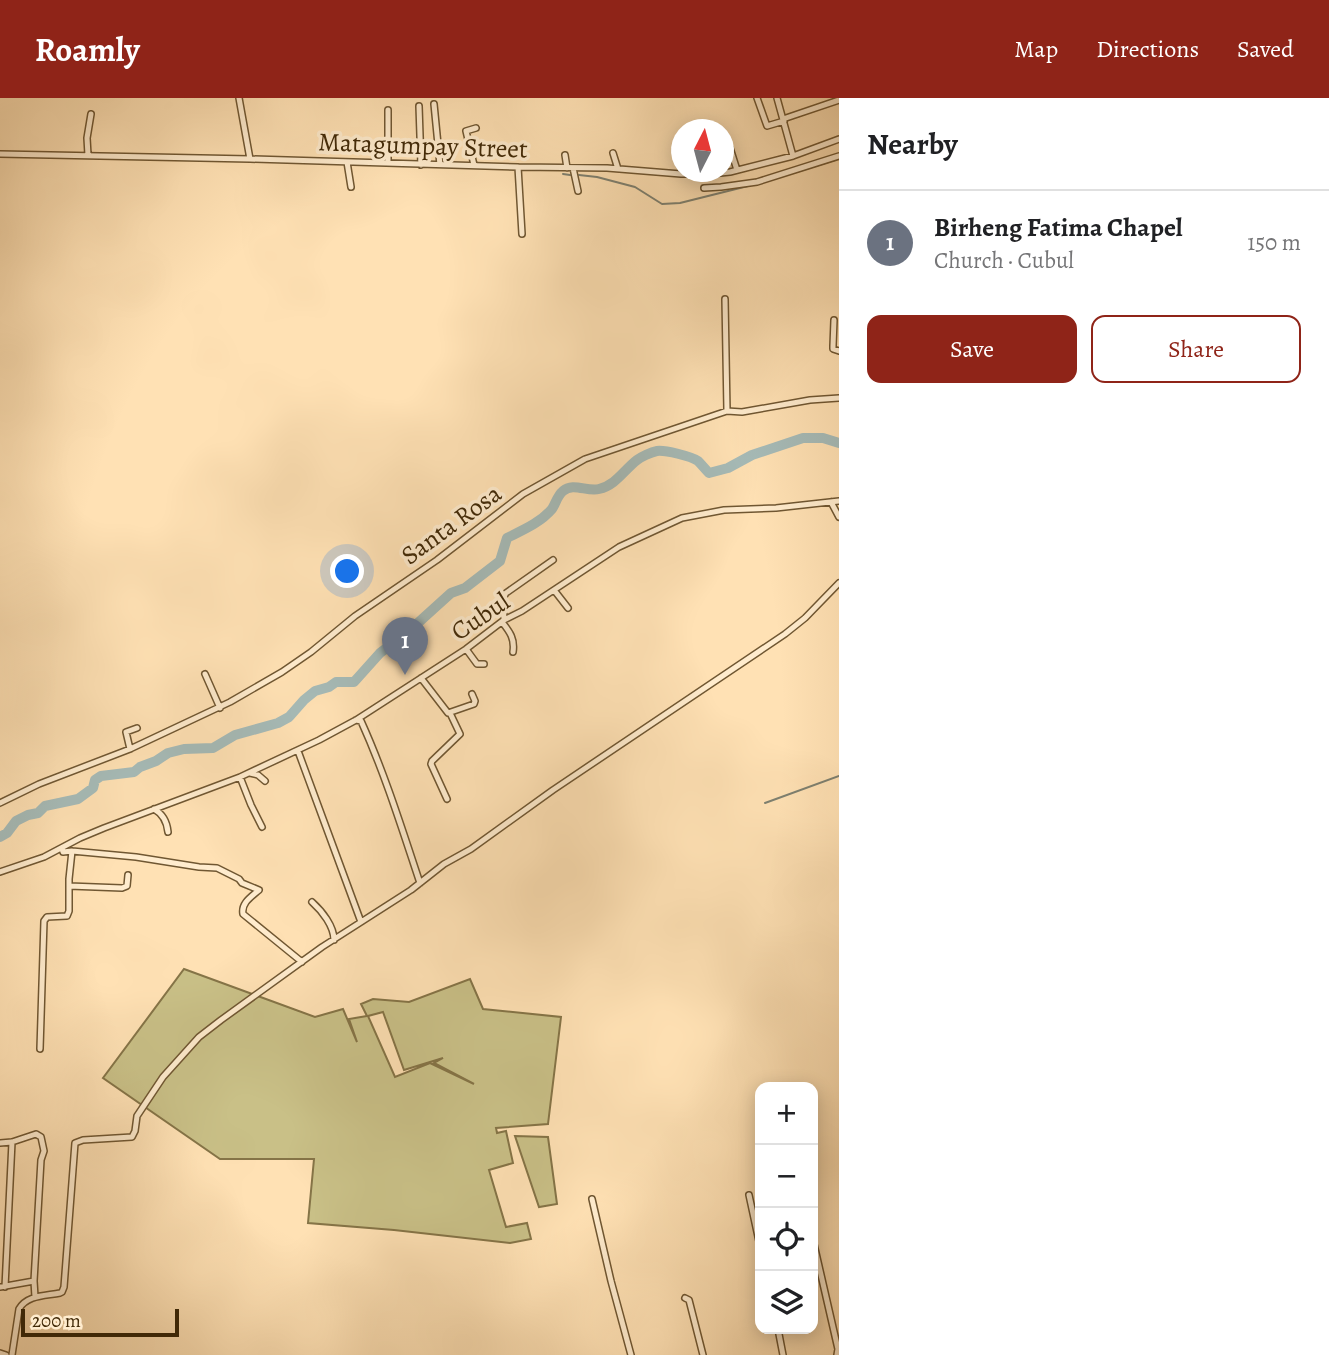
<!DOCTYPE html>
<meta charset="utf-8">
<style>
body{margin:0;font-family:Alegreya,serif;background:#f6f6f6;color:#202124}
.controls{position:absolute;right:21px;bottom:21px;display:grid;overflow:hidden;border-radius:14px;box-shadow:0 4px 18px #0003}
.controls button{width:63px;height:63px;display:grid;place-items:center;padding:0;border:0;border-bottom:2px solid #e0e0e0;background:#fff;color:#202124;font:35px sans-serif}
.compass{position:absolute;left:671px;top:21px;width:63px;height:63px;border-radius:50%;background:#fff;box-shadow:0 4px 18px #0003;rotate:6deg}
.scale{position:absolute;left:21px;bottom:18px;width:158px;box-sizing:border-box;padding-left:7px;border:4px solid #412907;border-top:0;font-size:19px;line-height:24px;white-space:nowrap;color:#412907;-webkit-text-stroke:5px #ffecce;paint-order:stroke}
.you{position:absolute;left:348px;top:474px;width:24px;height:24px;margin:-18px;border:5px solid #fff;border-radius:50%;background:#1a73e8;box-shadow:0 0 0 10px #1a73e833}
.badge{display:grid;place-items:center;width:46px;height:46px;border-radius:50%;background:#8f2418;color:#fff;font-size:23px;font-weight:700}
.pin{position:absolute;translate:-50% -58px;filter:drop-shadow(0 2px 4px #0008)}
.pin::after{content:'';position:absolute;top:37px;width:24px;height:21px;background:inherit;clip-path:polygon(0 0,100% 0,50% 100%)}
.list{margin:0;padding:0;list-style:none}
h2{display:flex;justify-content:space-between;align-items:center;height:91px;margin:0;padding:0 28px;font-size:30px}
h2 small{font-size:23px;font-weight:400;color:#757577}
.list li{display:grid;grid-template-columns:46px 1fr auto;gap:21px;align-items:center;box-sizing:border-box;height:105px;padding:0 28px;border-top:2px solid #e0e0e0}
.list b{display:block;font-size:26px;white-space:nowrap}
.list p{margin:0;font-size:23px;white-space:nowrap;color:#757577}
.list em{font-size:23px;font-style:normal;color:#757577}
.actions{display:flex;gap:14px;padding:21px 28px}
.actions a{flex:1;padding:16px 0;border:2px solid #8f2418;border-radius:14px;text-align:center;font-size:24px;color:#8f2418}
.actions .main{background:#8f2418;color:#fff}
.icon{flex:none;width:38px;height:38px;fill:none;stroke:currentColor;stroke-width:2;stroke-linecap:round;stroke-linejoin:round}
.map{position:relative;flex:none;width:839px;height:1257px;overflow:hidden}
header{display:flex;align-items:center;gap:42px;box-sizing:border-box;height:98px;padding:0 35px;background:#8f2418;color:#fff}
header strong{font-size:33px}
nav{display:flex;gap:38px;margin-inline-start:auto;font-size:24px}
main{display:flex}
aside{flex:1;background:#fff}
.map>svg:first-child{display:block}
.green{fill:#c9c087;stroke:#857447;stroke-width:2;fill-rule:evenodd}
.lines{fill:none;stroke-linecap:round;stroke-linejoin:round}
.stream{stroke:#7e8171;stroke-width:2}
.river{stroke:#a6bbb8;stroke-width:10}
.minor-casing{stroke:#705732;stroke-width:8}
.minor{stroke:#ffecce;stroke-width:5}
.labels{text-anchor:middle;stroke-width:7;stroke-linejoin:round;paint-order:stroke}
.street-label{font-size:26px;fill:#412907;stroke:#ffecce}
</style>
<header>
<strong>Roamly</strong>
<nav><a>Map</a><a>Directions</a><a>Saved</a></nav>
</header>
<main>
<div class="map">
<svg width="839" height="1257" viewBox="0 0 839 1257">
<rect width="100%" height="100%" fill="#ffe1b4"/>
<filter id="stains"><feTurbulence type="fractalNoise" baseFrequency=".00286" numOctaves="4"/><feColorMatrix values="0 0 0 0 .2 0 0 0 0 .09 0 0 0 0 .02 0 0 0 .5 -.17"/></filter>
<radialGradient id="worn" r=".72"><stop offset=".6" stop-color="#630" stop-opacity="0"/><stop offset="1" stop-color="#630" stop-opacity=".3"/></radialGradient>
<path class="green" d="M184 871 315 919 343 911 357 944 349 921 367 918 361 906 373 901 409 904 470 881 483 911 561 919 548 1026 496 1030 497 1035 506 1033 513 1065 489 1072 506 1129 527 1125 531 1141 510 1145 394 1132 308 1125 314 1061H220L103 980ZM383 914 404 972 443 960 434 965 474 986 430 965 395 979 368 918Z
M515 1038 548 1039 557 1106 539 1109Z"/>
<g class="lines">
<path class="stream" d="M793 75 835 62
M563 76 570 77
M579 77 597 79 635 89 662 106 680 105 748 88
M765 705 839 678"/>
<path class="river" d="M0 739 7 735 16 723 28 717 38 715 45 708 78 701 93 690 95 682 101 678 134 674 140 669 156 663 168 655 184 651 213 650 235 637 278 625 289 619 304 602 315 593 329 589 336 584H354L380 555 409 533 451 495 465 490 500 463 507 440C523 432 540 425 552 411 556 405 557 398 563 393 573 384 587 394 599 391 616 387 624 372 637 362 641 359 651 354 657 353 665 352 691 358 698 363 702 367 705 371 709 375L728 370 752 357 803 340H823L839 345"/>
<defs>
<path id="minor" d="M239 0 250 61
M757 0 767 28 784 23
M777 0 793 58
M434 6 440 67
M419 8 421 67
M388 12V65
M783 21 839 2
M730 50 737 72
M613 55 618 71
M0 56 250 61 518 69 607 70 681 76H711L730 74 793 58 839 41
M88 57 87 40 91 16
M565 57 567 70
M347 64 351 89
M474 67 466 33 476 30
M518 69 522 136
M573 70 578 93
M704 90 721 89 757 84 839 58
M725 201 727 313
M834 222 833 248V251L839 253
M831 404 839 419
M554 492 568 510
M504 522 503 500 506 495 553 462
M502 524C510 534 515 541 513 554
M466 551 477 566H484
M205 576 220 610
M421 580 448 615 474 606 475 603 472 596
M356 622 361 623C385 676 402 731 420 785
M130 651 126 634 137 630
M298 653 361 824
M250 675 258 677 265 683
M240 679 251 707 262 729
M447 701 431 666 432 663 460 636 450 615
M0 705 39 686 130 651 230 604 282 574 311 554 355 518 437 462 523 396 585 361 727 313 742 314 810 302 839 300
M154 711C163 716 167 724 168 734
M72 753 136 759 199 769 217 770 239 781 242 785 259 792C251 799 241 805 243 816L302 864
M0 774 44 759 80 740 104 730 240 679 319 642 356 622 466 551 504 522 522 513 619 449 682 420 724 412 776 410 839 403
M69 788 122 790 127 788 128 777
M312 804C322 813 334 828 334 842
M40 951 44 823 47 819 67 818 69 813V781L72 753 63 754 62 750
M0 1045 12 1044 36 1036 41 1039 44 1053 41 1062 34 1183 35 1199
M749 1097 760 1148
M592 1101 611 1183 631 1257
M813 1142 838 1251 837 1257
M0 1189 34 1183
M5 1189 12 1044
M685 1200 689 1202 703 1257
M778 1231 783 1257
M0 1255 6 1257
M12 1257 19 1211C27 1197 45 1198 60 1195L62 1194 64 1189 75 1045 83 1042 132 1039 135 1033 137 1018 163 979 199 939 221 922 322 849 411 792 444 766 471 751 553 692 785 536 805 520 839 485"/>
</defs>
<use href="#minor" class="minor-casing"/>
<use href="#minor" class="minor"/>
</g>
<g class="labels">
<g class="street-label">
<text transform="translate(423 47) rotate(2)" y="9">Matagumpay Street</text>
<text transform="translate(451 426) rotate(-36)" y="9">Santa Rosa</text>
<text transform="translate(480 518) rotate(-34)" y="9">Cubul</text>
</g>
</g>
<rect width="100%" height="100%" filter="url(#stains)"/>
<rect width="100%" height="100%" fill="url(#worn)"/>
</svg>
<div class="controls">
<button>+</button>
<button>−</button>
<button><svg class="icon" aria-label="locate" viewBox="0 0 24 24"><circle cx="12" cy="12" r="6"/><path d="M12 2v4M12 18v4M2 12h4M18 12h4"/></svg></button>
<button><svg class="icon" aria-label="layers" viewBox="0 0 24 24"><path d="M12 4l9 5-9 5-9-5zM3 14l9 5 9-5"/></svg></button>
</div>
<svg class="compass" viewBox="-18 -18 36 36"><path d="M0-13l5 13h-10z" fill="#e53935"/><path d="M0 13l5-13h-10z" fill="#757577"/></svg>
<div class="scale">200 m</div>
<div class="you"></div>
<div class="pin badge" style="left:405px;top:577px;background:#6b7280">1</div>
</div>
<aside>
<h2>Nearby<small></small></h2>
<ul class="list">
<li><span class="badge" style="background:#6b7280">1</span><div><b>Birheng Fatima Chapel</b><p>Church · Cubul</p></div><em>150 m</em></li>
</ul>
<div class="actions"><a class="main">Save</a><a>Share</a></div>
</aside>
</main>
